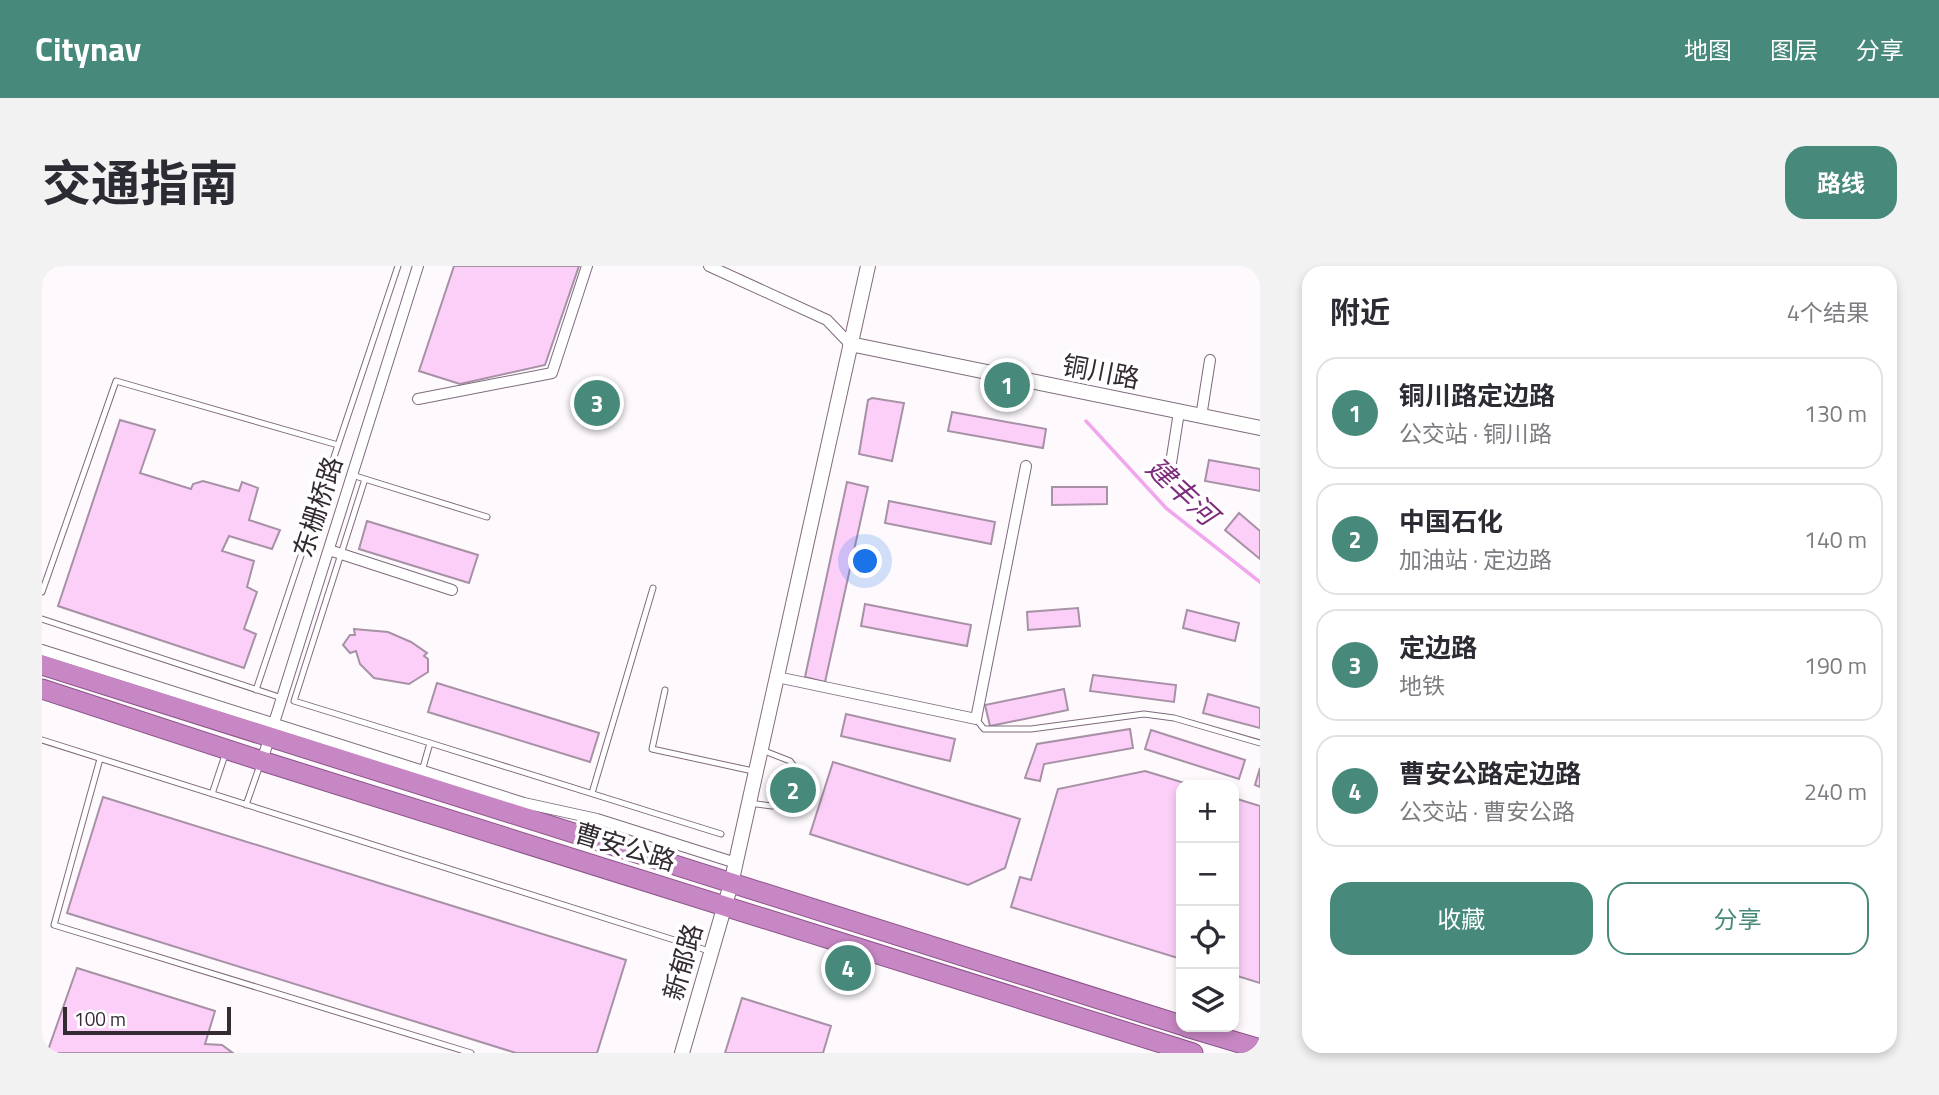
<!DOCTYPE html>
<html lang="zh">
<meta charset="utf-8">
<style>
body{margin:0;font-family:"Titillium Web","Noto Sans SC",sans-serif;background:#f2f2f3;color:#2b2b33}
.controls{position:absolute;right:21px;bottom:21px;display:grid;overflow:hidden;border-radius:14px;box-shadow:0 4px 10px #0003}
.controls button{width:63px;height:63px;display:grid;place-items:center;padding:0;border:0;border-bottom:2px solid #e1e1e2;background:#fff;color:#2b2b33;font:35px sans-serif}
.scale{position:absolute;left:21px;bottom:18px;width:168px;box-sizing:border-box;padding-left:7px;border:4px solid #332a32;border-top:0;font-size:19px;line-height:24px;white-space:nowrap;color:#332a32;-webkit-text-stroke:5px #fff;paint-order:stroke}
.you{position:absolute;left:824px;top:296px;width:24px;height:24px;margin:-18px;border:5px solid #fff;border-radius:50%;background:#1a73e8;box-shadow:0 0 0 10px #1a73e833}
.badge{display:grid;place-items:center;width:46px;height:46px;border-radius:50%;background:#47897b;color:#fff;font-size:23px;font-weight:700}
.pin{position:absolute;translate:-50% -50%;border:4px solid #fff;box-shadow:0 2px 7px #0006}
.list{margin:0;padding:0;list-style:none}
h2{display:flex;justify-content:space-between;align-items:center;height:91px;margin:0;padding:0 28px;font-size:30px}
h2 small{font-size:23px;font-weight:400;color:#7c7c81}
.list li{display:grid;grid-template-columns:46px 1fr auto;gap:21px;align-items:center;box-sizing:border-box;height:112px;margin:0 14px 14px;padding:0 14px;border:2px solid #e1e1e2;border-radius:21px}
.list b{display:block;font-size:26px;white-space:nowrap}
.list p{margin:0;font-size:23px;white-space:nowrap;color:#7c7c81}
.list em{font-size:23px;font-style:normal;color:#7c7c81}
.actions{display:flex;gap:14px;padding:21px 28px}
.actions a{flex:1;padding:16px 0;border:2px solid #47897b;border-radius:21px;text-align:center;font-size:24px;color:#47897b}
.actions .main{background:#47897b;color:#fff}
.icon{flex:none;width:38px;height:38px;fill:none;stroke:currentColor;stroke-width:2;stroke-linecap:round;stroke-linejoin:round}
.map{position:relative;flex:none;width:1218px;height:787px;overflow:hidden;border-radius:21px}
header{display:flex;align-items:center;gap:42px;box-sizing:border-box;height:98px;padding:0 35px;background:#47897b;color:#fff}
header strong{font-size:33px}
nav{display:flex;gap:38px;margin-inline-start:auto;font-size:24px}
.intro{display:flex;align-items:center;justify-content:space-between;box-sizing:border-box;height:168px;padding:0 42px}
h1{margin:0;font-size:49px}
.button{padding:18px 32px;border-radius:21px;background:#47897b;color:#fff;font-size:24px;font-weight:700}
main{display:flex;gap:42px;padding:0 42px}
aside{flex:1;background:#fff;border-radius:21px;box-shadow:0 4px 10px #0003}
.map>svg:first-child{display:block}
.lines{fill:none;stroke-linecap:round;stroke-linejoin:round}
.stream{stroke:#f1a7ed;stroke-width:3.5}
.building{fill:#fccff9;stroke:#a691a5;stroke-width:2}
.service-casing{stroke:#7f6b7d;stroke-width:7}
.minor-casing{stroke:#7f6b7d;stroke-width:12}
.tertiary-casing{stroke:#7f6b7d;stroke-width:16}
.trunk-casing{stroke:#8a5388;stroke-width:21}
.service{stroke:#fff;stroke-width:5}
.minor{stroke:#fff;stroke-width:10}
.tertiary{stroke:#fff;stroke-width:14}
.trunk{stroke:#c787c4;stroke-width:19}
.labels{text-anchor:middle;stroke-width:7;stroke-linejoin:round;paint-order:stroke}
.street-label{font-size:26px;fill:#332a32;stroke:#fff}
.water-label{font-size:28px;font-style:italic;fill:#7f2b7e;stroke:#fff}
</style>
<header>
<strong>Citynav</strong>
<nav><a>地图</a><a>图层</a><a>分享</a></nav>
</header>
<div class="intro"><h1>交通指南</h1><a class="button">路线</a></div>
<main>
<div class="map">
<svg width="1218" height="787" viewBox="0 0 1218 787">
<rect width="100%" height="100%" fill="#fef9fd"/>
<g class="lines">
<path class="stream" d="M1044 155 1124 242 1218 316"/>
</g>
<path class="building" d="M412 0H537L503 99 418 118 377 105Z
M830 132 862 137 850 195 817 188 826 134Z
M910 146 1004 163 1001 182 906 165Z
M78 154 113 164 98 207 149 223 151 218 161 215 197 225 200 216 216 222 207 254 238 264 230 283 187 270 180 285 212 295 205 321 215 326 202 363 214 368 202 402 16 340Z
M1167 194 1218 203V225L1163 215Z
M805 216 826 221 783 416 763 411Z
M1010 221H1065V238L1010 239Z
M847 235 953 256 949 278 843 257Z
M1197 247 1218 265V293L1183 264Z
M325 255 436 289 427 317 317 283Z
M823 338 929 359 925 380 819 360Z
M1036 342 1038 360 986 364 985 346Z
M1145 344 1197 357 1193 375 1141 362Z
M312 363 346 366 369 376 385 387 382 390 386 393V406L367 418 332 412 318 398 314 385 308 387 301 379 308 369H313Z
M1051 409 1134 419 1132 436 1048 425Z
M395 417 557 467 548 496 386 446Z
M1022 423 1026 444 948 460 943 439Z
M1166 428 1218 442V462L1161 447Z
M804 448 913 473 908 495 799 470Z
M1088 463 1091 482 1002 498 998 515 983 512 995 478Z
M1109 464 1203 494 1197 513 1103 483Z
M791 496 978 553 963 602 926 619 768 568Z
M1218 502V521L1213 519Z
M1103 505 1149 519H1139V693L969 641 978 611 989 614 1016 523Z
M61 531 584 694 555 787H474L25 647Z
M1192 532 1218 540V717L1192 709Z
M35 702 173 745 163 778 180 779 191 787H5Z
M700 732 789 760 781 787H683Z"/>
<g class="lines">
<defs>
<path id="service" d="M310 209 445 251
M323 213 252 435 388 477 380 505
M0 326 74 115 296 179
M0 353 240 432
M214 424 356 0
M623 424 610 483 711 505
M934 453 942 463H989L1102 448 1132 452 1218 477
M0 474 667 685
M388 477 679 568
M58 493 12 659 429 787
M550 527 611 322
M170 528 184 486
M707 537 730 540 743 537 750 525 755 504 748 495 720 484
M204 539 218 499"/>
<path id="minor" d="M667 0 785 54 808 78
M376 133 510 107 545 0
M1159 151 1168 94
M1126 216 1137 146
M287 284 410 324
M0 384 482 537 555 553 694 597
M735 411 934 453 984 200
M220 495 376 0"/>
<path id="tertiary" d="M808 78 1218 162
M640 787 689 618 826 0"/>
<path id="trunk" d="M0 399 1139 759
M0 423 220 495 1151 787
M1144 761 1218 783"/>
</defs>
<use href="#service" class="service-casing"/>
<use href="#minor" class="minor-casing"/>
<use href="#tertiary" class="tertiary-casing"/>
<use href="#trunk" class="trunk-casing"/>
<use href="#service" class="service"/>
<use href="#minor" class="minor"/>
<use href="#tertiary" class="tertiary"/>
<use href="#trunk" class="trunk"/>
</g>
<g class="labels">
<g class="street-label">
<text transform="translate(1059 106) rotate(11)" y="9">铜川路</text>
<text transform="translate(276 241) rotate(-72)" y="9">东栅桥路</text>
<text transform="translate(583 581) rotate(17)" y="9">曹安公路</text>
<text transform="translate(641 696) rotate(-74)" y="9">新郁路</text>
</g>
<g class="water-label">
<text transform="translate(1140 225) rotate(43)" y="10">建丰河</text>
</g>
</g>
</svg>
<div class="controls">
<button>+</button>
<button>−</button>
<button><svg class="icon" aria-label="locate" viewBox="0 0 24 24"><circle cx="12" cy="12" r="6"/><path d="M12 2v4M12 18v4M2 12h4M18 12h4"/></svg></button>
<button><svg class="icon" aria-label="layers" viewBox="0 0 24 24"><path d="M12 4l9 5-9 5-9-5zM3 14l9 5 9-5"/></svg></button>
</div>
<div class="scale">100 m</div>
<div class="you"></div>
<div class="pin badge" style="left:965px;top:119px">1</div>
<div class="pin badge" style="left:751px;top:524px">2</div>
<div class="pin badge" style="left:555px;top:137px">3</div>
<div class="pin badge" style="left:806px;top:702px">4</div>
</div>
<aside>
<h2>附近<small>4个结果</small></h2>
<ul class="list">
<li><span class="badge">1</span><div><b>铜川路定边路</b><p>公交站 · 铜川路</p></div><em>130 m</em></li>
<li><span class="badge">2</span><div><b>中国石化</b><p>加油站 · 定边路</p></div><em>140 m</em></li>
<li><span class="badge">3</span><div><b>定边路</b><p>地铁</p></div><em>190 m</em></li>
<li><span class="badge">4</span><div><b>曹安公路定边路</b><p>公交站 · 曹安公路</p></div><em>240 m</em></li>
</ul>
<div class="actions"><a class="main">收藏</a><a>分享</a></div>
</aside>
</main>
